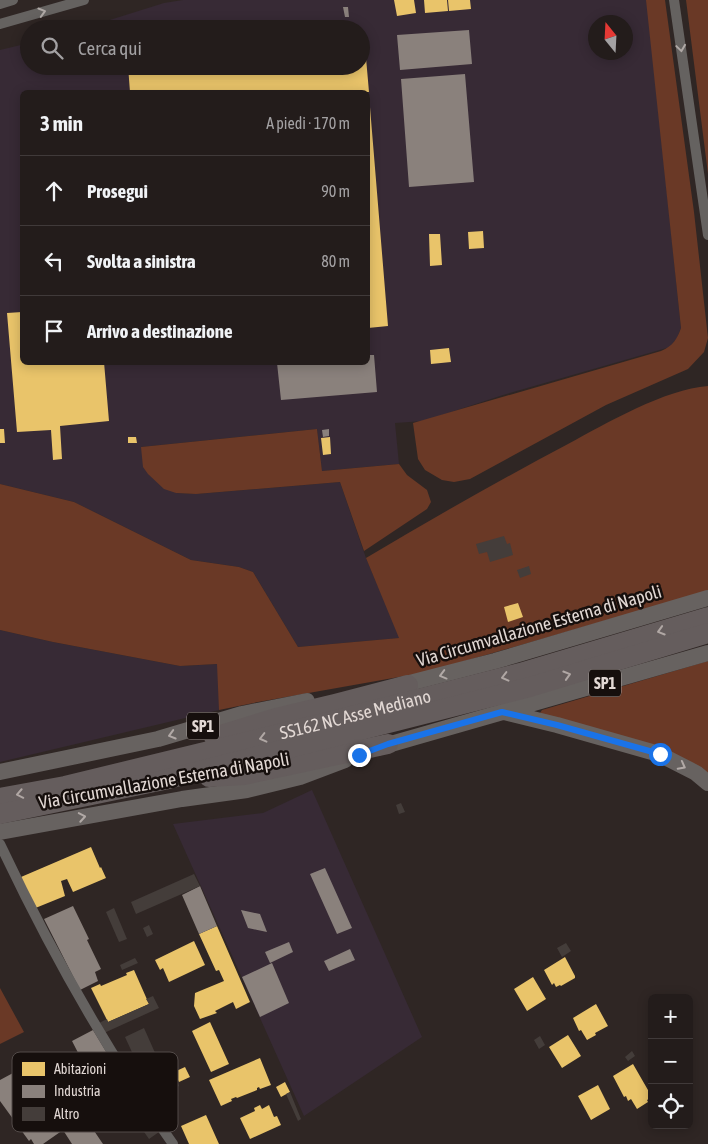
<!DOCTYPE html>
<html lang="it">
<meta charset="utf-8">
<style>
body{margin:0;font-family:"Asap Condensed",sans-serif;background:#2f2928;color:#f1f3f6}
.controls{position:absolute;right:15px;bottom:15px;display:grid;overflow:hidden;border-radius:8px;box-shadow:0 2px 12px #0003}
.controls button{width:45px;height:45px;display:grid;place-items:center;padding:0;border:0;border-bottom:1px solid #403a3a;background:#231c1b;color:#f1f3f6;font:25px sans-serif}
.compass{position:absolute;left:588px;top:15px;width:45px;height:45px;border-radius:50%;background:#231c1b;box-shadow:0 2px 12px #0003;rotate:342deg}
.stop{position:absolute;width:15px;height:15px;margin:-11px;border:4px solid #1a73e8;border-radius:50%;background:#fff}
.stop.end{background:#1a73e8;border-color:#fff;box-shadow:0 1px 5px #0008}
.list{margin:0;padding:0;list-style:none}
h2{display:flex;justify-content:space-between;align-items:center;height:65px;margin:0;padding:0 20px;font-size:21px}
h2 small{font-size:16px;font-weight:400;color:#a3a1a3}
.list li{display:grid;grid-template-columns:32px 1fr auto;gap:15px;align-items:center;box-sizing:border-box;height:70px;padding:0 20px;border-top:1px solid #403a3a}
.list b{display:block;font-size:19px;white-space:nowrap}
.list em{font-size:16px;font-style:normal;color:#a3a1a3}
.icon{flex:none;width:28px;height:28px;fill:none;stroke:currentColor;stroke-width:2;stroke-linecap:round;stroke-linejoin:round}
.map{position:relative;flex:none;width:708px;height:1144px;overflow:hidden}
.search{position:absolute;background:#231c1b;box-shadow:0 2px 12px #0003;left:20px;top:20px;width:350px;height:55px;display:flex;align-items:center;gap:12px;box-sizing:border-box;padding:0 18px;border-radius:28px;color:#a3a1a3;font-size:19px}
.panel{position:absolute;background:#231c1b;box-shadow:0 2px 12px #0003;left:20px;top:90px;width:350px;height:275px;border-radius:8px}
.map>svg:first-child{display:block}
.industrial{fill:#372a35;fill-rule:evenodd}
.green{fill:#6a3926}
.homes{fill:#e9c46a}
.industry{fill:#8a817c}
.building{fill:#443d3a}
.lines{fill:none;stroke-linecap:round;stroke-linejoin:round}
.street{stroke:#656260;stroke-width:10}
.primary{stroke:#676260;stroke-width:16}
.highway{stroke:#655d5d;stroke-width:20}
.oneway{stroke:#b0a9a6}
.oneway2{stroke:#b0a7a4}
.oneway3{stroke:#b1a9a6}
.route{stroke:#1a73e8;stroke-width:6}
.labels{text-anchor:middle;stroke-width:5;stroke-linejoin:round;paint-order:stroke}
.shield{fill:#160f0d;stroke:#a59c98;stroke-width:1}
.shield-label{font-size:16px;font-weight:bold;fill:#e2d8d4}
.street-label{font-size:18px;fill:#e2d8d4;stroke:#160f0d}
.key{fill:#160f0d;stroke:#534b49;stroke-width:1}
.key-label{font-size:14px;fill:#e2d8d4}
</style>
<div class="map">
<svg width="708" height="1144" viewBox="0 0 708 1144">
<rect width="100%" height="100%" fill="#2f2624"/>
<path class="industrial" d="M183 0H647L681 328 677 338 670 347 503 395 424 421 395 423 399 464 322 471 317 429 141 447 176 493 196 494 340 482 366 558 400 638 298 647 253 572 239 567 191 560 74 502 0 484V50L29 43V66H361V29H81L164 3ZM596 22H626V52H596ZM22 92H368V362H22Z
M0 630 53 642 180 666 217 664 239 702 219 710 0 762Z
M312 790 422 1037 304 1116 173 824 263 813Z"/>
<path class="green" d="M646 0H665L694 212 708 338 704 352 688 369 606 405 470 479 454 482 442 480 425 470 418 459 413 423 661 351C673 346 677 339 681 328Z
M686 0H708V174Z
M708 386V591L427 672 258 702 219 710 217 664 180 666 53 642 0 630V484L74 502 191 560 239 567 253 572 298 647 399 638 366 558C433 518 500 480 568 444 607 423 665 389 708 386Z
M317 429 322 471 399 464 407 475 427 490 431 502 427 509 364 551 340 482 196 494 176 493 164 489 148 474 143 467 141 447Z
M708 661V774L540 713 542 710Z
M0 988 24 1032 0 1044Z"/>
<path class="homes" d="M394 0H414L416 13 397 16Z
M424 0H447L448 11 425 13Z
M448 0H470L471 9 449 11Z
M361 35H364L369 92H130L128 66H361Z
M368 95H369L388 326 368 328Z
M483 231 484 248 469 249 468 232Z
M429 234H440L442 265 430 266Z
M22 312V362H104L109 421 60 426 62 459 53 460 51 430 17 432 7 313Z
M449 348 451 362 431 364 430 350Z
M0 429H4L5 443H0Z
M128 437H136L137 443H128Z
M330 437 331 454 323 455 321 438Z
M518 603 523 617 508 622 504 607Z
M91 847 100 868 101 867 106 878 73 892 67 879 61 881 65 896 33 909 21 877Z
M217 926 250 1002 236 1009 233 1002 215 1011 217 1013 200 1019 194 1006 195 993 224 981 219 970 216 971 199 934Z
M194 941 205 965 169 982 163 968 160 970 155 960Z
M565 957 575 976V978L561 986 560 985 556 987 554 983 552 985 544 970Z
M134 970 149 1004 108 1022 91 988 100 984 101 986 127 975 126 973Z
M533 977 546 999 527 1011 514 989Z
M596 1004 608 1026 595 1033 596 1035 587 1040 581 1030 579 1031 573 1018Z
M210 1022 229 1064 211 1072 192 1031Z
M568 1035 581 1056 562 1068 549 1047Z
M260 1058 271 1085 260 1089 259 1087 257 1088V1090L237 1098 236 1097 231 1099 232 1101 221 1106 209 1080Z
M633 1064 652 1097 647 1100 648 1102 637 1109 631 1099 628 1101 626 1096 624 1097 613 1076Z
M185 1067 190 1077 179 1082 174 1072Z
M285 1082 290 1092 281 1097 276 1087Z
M598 1085 610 1109 591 1120 578 1096Z
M260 1105 262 1109 269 1105 274 1117 277 1116 281 1125 250 1139 240 1118 255 1111 254 1108Z
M206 1115 219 1144H189L181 1126Z"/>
<path class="industry" d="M343 7H348L349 17H345Z
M469 30 472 64 400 70 397 35Z
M465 74 474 182 409 187 401 79Z
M368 355H374L377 392 281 400 277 363 368 362Z
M329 429V436L323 437 322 430Z
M325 868 352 928 337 934 310 874Z
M200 886 217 926 199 934 182 895Z
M73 906 89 939 87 940 101 969 95 972 98 981 80 990 44 919Z
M241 910 260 914 267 932 248 928Z
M289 942 293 952 270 963 265 952Z
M350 949 355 960 329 971 324 961Z
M272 963 289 1003 260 1017 242 977Z
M93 1030 116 1068 92 1080 72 1041Z
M13 1073 47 1127 68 1110 76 1122 84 1116 103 1144H72L63 1130 43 1144H34L31 1139 29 1141 0 1101V1080Z"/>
<path class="building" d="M504 536 507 544 510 543 513 555 490 562 487 552 479 554 476 544Z
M529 566 531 574 520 578 517 570Z
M401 803 405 812 399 814 396 805Z
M194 874 200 886 136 914 131 902Z
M114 908 127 939 119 942 106 912Z
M149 925 153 934 147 937 143 928Z
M566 943 571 951 562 957 557 948Z
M135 958 138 963 122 970 120 965Z
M153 996 159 1008 104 1033 99 1023 107 1019 108 1022 149 1004 146 999Z
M144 1028 156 1055 137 1063 125 1037Z
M540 1036 545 1045 539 1049 534 1040Z
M632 1051 635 1056 628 1061 625 1057Z
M174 1072 179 1086 165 1092 159 1078Z
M129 1089 159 1132 149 1139 119 1096Z
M290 1092 301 1119 298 1121 286 1094Z"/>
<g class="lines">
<path class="street" d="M674 0 708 235
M0 4 13 0
M0 24 84 0
M0 844C50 950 105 1049 173 1144"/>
<path class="primary" d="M398 686 495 661 708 598
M504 712 557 725 659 754 696 773 708 783
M377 748 708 653
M0 772 158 739 242 714 307 701
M0 832 182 799 247 790 300 777 345 760"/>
<g class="highway">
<path d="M214 737 276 718 335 704 408 685"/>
<path d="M209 777 244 775 388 744"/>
<path id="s1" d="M0 798 65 786 324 723 520 673 708 617"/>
<path d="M0 814 164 780 530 687 708 633"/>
</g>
</g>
<defs><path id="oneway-chevron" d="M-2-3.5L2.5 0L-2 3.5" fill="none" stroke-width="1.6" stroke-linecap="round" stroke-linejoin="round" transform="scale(1.25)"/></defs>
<g class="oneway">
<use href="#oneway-chevron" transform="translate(42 12) rotate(-16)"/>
<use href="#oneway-chevron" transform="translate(681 48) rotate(82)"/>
</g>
<g class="oneway2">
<use href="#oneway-chevron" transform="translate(661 631) rotate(163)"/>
<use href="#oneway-chevron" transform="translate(567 675) rotate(-17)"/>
<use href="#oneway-chevron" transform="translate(505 677) rotate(166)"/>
<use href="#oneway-chevron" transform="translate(263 738) rotate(166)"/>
<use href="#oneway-chevron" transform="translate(20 794) rotate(169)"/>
</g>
<g class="oneway3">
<use href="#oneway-chevron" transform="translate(443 675) rotate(165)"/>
<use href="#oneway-chevron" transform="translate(172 735) rotate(164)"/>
<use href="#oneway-chevron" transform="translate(682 766) rotate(28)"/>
<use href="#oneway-chevron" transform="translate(82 817) rotate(-10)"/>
</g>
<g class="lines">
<path class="route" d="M359 755 388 744 502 712 557 725 660 754"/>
</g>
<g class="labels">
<g class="shield">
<rect x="589" y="669.5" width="32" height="27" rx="4"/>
<rect x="187" y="712.5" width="32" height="27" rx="4"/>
</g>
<g class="shield-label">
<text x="605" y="689">SP1</text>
<text x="203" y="732">SP1</text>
</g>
<g class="street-label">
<text transform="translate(539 626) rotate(-16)" y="6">Via Circumvallazione Esterna di Napoli</text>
<text dy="6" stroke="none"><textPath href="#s1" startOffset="365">SS162 NC Asse Mediano</textPath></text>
<text transform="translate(164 781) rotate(-10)" y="6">Via Circumvallazione Esterna di Napoli</text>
</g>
</g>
<rect x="12" y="1052" width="166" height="80" rx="8" class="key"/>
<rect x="22" y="1062" width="23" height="14" fill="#e9c46a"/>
<rect x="22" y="1085" width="23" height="13" fill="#8a817c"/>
<rect x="22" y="1107" width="23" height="14" fill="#443d3a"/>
<g class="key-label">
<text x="54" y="1074">Abitazioni</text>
<text x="54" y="1096">Industria</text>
<text x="54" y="1119">Altro</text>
</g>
</svg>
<div class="controls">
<button>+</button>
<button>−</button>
<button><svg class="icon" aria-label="locate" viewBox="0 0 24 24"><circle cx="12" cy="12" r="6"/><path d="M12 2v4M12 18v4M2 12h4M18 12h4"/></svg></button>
</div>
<svg class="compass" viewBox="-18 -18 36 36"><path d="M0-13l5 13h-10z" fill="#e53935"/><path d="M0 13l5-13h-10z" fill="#a3a1a3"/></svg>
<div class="stop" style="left:660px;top:754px"></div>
<div class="stop end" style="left:359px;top:755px"></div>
<div class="search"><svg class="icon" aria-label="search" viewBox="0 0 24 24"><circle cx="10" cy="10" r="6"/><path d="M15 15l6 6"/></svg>Cerca qui</div>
<section class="panel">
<h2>3 min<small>A piedi · 170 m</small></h2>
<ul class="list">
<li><svg class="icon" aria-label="ahead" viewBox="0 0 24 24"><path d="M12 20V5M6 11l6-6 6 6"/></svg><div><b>Prosegui</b></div><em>90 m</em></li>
<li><svg class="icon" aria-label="left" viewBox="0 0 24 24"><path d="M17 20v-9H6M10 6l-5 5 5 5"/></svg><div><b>Svolta a sinistra</b></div><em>80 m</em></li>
<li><svg class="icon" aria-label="arrive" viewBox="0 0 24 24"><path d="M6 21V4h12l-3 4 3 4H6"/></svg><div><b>Arrivo a destinazione</b></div></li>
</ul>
</section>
</div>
